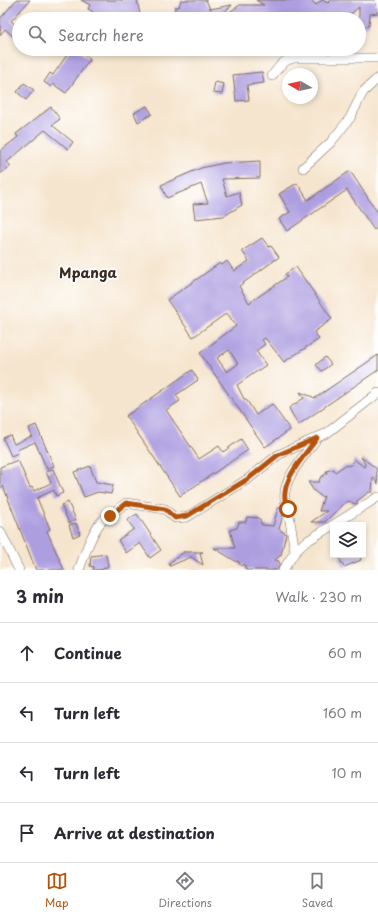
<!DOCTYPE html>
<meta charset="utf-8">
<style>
body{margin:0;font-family:"Playpen Sans",sans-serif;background:#f7f7f7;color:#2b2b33}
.controls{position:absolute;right:12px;bottom:12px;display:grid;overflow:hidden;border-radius:0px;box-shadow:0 2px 6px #0003}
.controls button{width:36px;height:36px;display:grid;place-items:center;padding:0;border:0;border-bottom:1px solid #e1e1e2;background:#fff;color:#2b2b33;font:20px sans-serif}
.compass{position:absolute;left:282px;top:68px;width:36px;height:36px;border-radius:50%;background:#fff;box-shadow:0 2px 6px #0003;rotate:279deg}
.stop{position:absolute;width:12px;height:12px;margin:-9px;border:3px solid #b45309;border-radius:50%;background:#fff}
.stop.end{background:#b45309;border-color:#fff;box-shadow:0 1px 4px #0008}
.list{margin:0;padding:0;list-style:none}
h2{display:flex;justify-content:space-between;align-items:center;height:52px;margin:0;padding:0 16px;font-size:17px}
h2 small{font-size:13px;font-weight:400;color:#7c7c81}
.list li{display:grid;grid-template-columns:26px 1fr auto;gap:12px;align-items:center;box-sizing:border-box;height:60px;padding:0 16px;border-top:1px solid #e1e1e2}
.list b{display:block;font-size:15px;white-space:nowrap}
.list em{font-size:13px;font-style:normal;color:#7c7c81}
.icon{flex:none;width:22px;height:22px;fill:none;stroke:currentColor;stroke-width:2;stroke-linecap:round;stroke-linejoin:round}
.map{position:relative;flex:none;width:378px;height:570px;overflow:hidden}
.search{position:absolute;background:#fff;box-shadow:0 2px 6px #0003;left:12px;right:12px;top:12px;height:44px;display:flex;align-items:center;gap:10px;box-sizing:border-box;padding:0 14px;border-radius:22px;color:#7c7c81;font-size:15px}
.sheet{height:292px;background:#fff}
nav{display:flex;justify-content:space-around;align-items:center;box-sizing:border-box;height:56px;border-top:1px solid #e1e1e2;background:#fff;font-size:11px;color:#7c7c81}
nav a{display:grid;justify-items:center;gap:2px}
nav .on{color:#b45309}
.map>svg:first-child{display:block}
.building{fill:#ad9ee0;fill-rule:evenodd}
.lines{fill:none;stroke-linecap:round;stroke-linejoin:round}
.minor-casing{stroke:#7c6b5c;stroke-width:10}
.minor{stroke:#fff;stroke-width:9}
.route{stroke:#b45309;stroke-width:5}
.labels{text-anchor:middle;stroke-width:3.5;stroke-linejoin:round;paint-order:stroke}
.neighbourhood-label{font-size:14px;font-weight:bold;fill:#3b2a1e;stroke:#fff}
</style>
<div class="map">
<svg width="378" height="570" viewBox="0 0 378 570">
<rect width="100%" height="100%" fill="#fff"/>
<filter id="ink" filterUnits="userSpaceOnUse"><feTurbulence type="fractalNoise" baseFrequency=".025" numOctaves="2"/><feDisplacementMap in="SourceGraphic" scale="8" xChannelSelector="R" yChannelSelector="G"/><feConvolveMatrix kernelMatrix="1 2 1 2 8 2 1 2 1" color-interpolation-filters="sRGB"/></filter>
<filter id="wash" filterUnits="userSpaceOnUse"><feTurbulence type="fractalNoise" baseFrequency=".012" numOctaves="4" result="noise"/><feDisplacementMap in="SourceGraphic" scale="16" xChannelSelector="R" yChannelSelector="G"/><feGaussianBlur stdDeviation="0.9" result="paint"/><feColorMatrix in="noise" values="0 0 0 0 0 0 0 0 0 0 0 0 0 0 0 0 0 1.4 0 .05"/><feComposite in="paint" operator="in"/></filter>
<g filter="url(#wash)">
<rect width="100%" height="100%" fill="#f6e5ce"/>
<g id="blocks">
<path class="building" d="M16 0H30L11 21 19 28V30L14 37 5 29 0 35V19Z
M81 0H137L141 19H94L92 11 88 9 90 5Z
M181 0H206L210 9 232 5 218 18 193 19 181 12V17H174L175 7H179Z
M256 0H311L316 5 322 0 328 3 331 0H375L378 13 370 14 369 26 359 27V7L345 19 268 18 259 13 258 19H219L240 5H264Z
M71 49H76L90 59 66 93 53 84 51 87 44 82 50 73 53 75Z
M262 72 264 83 247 85 249 100 236 101 233 75Z
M215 82 224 84 222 94 213 93Z
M24 83 34 90 26 100 17 92Z
M147 106 152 114 138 122 134 113Z
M51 107 60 119 52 125 73 142 68 149 45 130 7 162 11 166 0 174V151L18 137 16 134Z
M260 161V178L222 179 227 196 239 192 242 205 224 216 195 219 193 204 208 203 201 184 167 198 161 185 201 168 224 163Z
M350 171 378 213V227L374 230 347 190 287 231 279 219 290 212 279 194 297 183 308 200Z
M262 238 269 247 271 246 279 257 239 286 249 303 287 277 285 274 296 267 332 319 314 332 319 339 284 362 265 338 262 340 265 344 256 351 266 365 237 385 244 399H246L256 415 272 404 290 430 265 447 200 353 236 326 227 313 193 337 167 300 220 263 222 265 227 261 234 271 249 261 242 251ZM229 350 238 364 227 372 217 358Z
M378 355V370L298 425 289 408 304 398 300 392 315 398Z
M325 357 331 364 322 371 316 365Z
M192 370 198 380 176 395 180 401 166 410 199 459 219 446 223 452 241 439 248 450 180 496 126 416Z
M36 425 54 466 47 469 35 442 17 450 18 453 11 456 3 438 10 435 14 444 32 436 29 428Z
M361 457 376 468 378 484 373 477 372 492H369L357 501V503L355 504 349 501 342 505 325 522H311L327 511H319L324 496 322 497 314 491 308 482H319L320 478 327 473 326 471 334 469 335 472 344 466 352 465 354 459 364 467 365 464Z
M18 460 30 488 32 487 34 491 51 483 46 472 53 469 63 493 56 496 54 490 37 498 50 529 47 531 64 570H36L3 486 0 488V467Z
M90 466 96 482 113 485 111 494 98 492 84 497 74 472Z
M68 502 76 520 69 523 61 505Z
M278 508H281L283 515 279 529 286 534 281 555 275 560 276 562 278 560 280 564 277 570H246L244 564 241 566 238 561 237 562 214 548H235L230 530 237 528 239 522H246L247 517 259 518 262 525 273 526Z
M137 514 161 550 150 558 140 543 126 553 118 540 134 529 127 520Z
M76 523 80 534 73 537 69 525Z
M183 552H203L200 553 203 565 191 557 170 566 169 563 184 552Z
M106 554 108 566 101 570H93L94 567 90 566 91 556Z
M343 555H365L360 558 361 560 344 567 339 558Z"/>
</g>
</g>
<g filter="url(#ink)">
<use href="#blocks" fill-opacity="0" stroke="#7c6b5c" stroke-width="1"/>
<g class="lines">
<defs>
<path id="minor" d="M272 76C279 67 283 60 294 58H378
M303 168 331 142 350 118 363 92 378 78
M333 525 378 497
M0 531 19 570
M295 552 288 509C275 485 304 457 317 438
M79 570C84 556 92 530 103 520 110 514 119 509 126 503L165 509 175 518 187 517 248 479 278 455 327 433 378 393
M283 570 295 552 304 543 333 525"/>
</defs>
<use href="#minor" class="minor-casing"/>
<use href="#minor" class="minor"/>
</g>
</g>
<g class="lines" filter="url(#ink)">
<path class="route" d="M110 516 126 503 165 509 175 518 187 516 248 479 278 455 317 438C304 457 275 485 288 509"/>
</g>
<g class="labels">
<g class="neighbourhood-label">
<text x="88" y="278">Mpanga</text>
</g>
</g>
</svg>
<div class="controls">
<button><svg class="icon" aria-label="layers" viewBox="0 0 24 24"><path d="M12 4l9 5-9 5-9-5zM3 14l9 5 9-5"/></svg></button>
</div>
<svg class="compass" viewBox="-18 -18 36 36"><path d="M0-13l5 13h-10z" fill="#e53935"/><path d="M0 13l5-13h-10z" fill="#7c7c81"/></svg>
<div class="stop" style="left:288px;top:509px"></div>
<div class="stop end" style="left:110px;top:516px"></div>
<div class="search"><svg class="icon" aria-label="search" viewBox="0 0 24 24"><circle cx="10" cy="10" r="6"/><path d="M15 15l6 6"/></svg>Search here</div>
</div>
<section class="sheet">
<h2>3 min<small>Walk · 230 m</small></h2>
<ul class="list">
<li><svg class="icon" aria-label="ahead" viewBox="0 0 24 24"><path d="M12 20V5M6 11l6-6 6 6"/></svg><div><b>Continue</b></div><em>60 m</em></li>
<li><svg class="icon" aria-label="left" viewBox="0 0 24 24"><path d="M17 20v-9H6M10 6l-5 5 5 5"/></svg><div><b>Turn left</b></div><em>160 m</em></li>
<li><svg class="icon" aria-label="left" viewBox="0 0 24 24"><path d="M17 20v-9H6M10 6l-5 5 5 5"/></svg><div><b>Turn left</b></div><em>10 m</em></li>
<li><svg class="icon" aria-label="arrive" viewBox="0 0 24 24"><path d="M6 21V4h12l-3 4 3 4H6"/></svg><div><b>Arrive at destination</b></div></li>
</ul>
</section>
<nav>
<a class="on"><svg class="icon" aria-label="map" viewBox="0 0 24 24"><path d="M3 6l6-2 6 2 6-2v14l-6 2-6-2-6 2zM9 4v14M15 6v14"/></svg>Map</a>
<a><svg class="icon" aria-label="directions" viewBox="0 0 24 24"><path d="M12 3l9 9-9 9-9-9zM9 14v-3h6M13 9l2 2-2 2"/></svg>Directions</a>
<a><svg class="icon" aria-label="saved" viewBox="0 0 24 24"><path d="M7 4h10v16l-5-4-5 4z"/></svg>Saved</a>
</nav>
